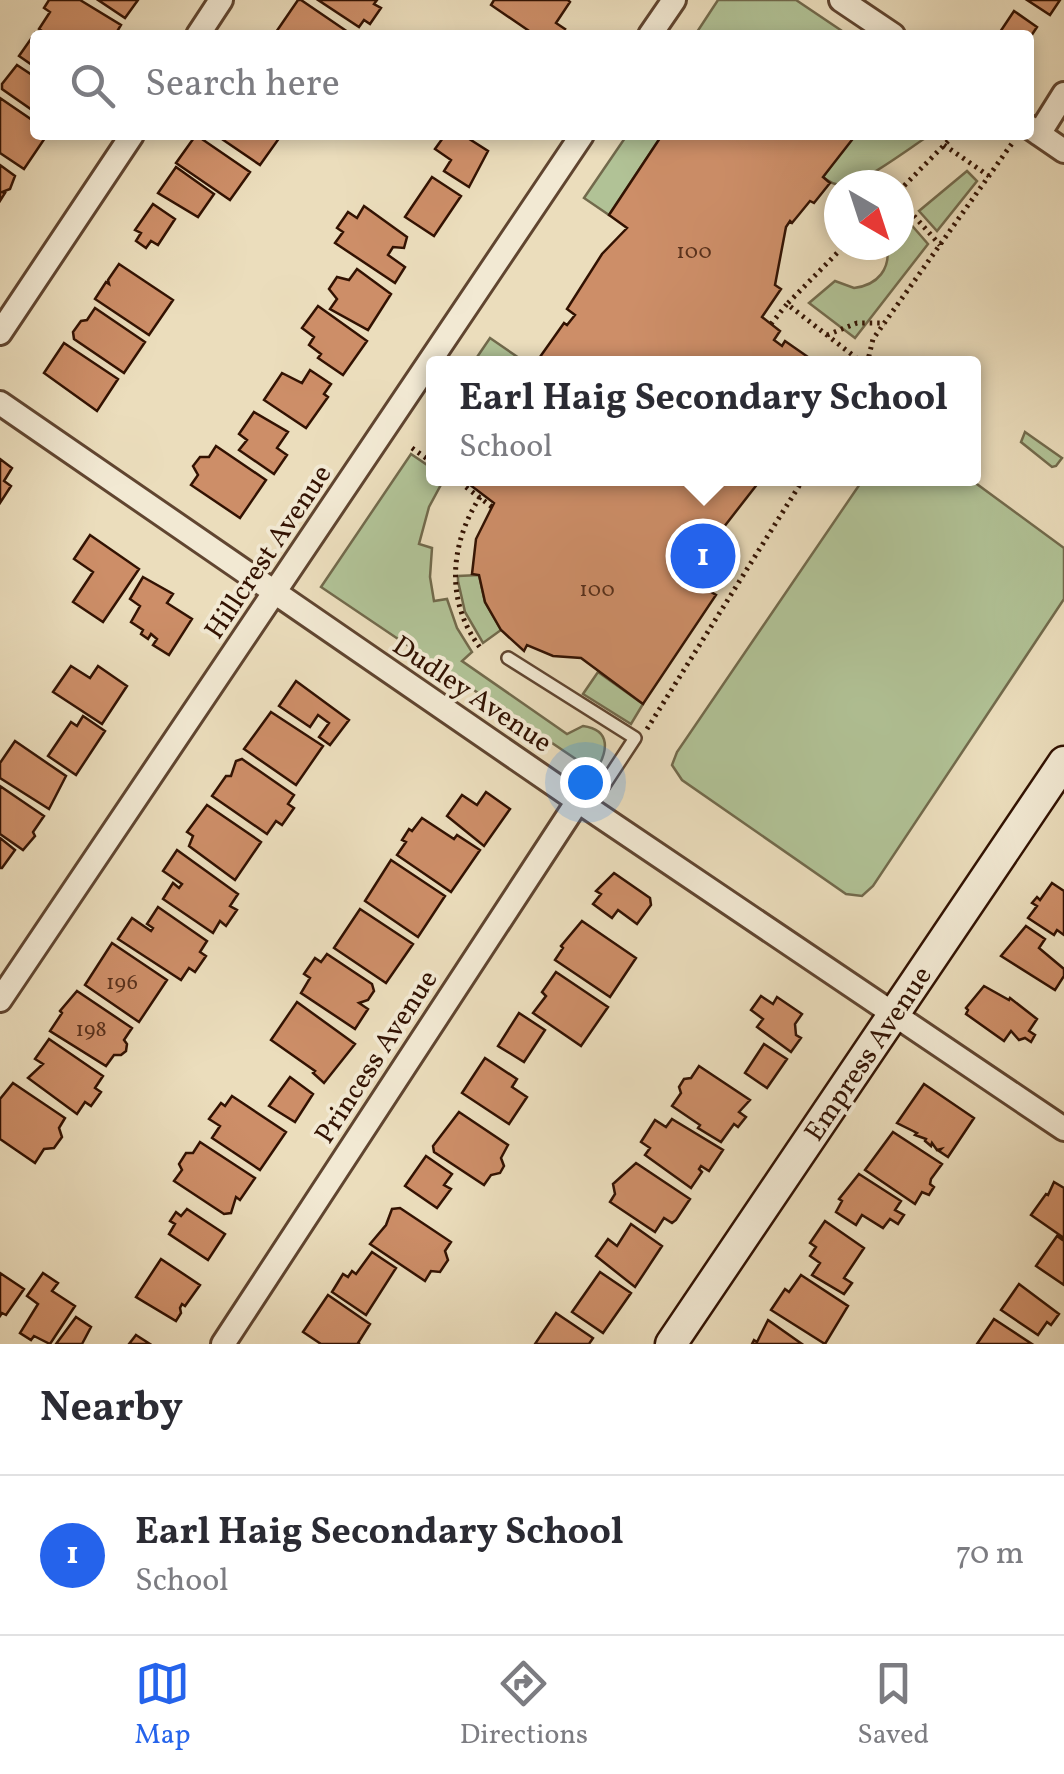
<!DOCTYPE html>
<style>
body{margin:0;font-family:Vollkorn,serif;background:#f2f2f3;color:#2b2b33}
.compass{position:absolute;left:824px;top:170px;width:90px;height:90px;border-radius:50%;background:#fff;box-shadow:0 5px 15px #0003;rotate:141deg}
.you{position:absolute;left:585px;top:782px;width:35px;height:35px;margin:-25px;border:8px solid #fff;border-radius:50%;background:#1a73e8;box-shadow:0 0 0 15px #1a73e833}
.badge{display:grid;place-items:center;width:65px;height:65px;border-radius:50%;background:#2563eb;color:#fff;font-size:32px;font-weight:700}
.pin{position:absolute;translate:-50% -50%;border:5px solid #fff;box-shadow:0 2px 10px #0006}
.popup{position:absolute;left:426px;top:356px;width:555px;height:130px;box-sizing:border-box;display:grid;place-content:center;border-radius:10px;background:#fff;filter:drop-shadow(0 2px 8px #0005);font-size:32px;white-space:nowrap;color:#7c7c81}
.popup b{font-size:38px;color:#2b2b33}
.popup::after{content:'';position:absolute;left:50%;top:100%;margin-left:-20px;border:20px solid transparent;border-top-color:#fff}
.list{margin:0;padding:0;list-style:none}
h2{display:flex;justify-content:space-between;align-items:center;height:130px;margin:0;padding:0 40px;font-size:42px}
h2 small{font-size:32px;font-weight:400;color:#7c7c81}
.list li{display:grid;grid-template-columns:65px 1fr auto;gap:30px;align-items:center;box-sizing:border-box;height:160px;padding:0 40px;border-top:2px solid #e1e1e2}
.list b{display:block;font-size:38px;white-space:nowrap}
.list p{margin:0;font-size:32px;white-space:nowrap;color:#7c7c81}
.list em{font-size:32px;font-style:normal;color:#7c7c81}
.icon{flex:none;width:55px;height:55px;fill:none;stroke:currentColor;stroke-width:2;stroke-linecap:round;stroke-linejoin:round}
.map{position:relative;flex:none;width:1064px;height:1344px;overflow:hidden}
.search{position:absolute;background:#fff;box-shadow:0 5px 15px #0003;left:30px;right:30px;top:30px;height:110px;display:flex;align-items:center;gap:25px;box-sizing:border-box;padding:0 35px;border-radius:10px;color:#7c7c81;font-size:38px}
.sheet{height:290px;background:#fff}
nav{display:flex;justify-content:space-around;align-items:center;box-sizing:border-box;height:140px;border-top:2px solid #e1e1e2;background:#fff;font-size:28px;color:#7c7c81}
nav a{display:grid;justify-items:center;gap:5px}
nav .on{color:#2563eb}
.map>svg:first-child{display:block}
.green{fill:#b1c296;stroke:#726a4c;stroke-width:2.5}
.building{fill:#cd8e68;stroke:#321202;stroke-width:2.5}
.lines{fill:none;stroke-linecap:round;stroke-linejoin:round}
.lane-casing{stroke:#604530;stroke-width:16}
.street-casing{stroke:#604530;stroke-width:28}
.secondary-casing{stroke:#321202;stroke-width:35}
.path{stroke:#321202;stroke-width:5;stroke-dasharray:2.5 5;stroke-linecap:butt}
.lane{stroke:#f2e9d3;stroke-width:11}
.street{stroke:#f2e9d3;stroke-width:22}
.secondary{stroke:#f2e9d3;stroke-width:30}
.labels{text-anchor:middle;stroke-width:8;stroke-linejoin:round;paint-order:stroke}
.number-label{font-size:22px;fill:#59311c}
.street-label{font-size:28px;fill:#321202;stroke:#f2e9d3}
</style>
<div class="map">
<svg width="1064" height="1344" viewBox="0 0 1064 1344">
<rect width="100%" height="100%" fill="#ebddbc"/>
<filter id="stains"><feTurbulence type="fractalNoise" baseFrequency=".002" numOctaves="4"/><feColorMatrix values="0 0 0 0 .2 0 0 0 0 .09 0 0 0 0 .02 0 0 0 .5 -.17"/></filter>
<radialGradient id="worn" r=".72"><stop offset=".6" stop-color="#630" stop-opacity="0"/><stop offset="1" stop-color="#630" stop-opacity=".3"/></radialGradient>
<path class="green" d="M718 0H796L848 35H695Z
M627 135H662L609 215 584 198Z
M853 135H930C912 146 864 183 845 185 836 186 830 183 823 177Z
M967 171 977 181 937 231 919 211Z
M908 221 928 244 855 338 809 303 835 281 854 288C878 285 891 269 887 245H899V228Z
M490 338 519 358 517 363H473Z
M1025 432 1062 458 1056 466 1052 467 1021 442Z
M411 454 433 469V478L444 479 429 507 419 544 432 548 430 577 434 601 447 599 457 628 472 652 462 661 567 734 583 726C612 730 608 752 595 772L321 587Z
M864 478 970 479 1064 548V599L873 886 862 896 846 894 682 780 672 765 677 752Z
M479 575 485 602 501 630 483 643 465 612 458 581V576Z
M598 672 643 704 631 724 583 694Z"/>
<path class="building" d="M49 0H80L121 25 115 35H48L39 29 50 12 44 8Z
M98 0H138L125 18Z
M298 0H301L348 32 346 35H274Z
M318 0H377L374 4 381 8 370 24 364 20 359 27Z
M494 0H568L570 2 556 23 565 29 560 35H535L491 5Z
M1027 0H1060L1050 15Z
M1014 11 1037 27 1029 39V35H998Z
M35 33 39 35H35V67L19 56Z
M17 65 35 77V112L2 89V84Z
M0 98 35 122V135H47L24 169 0 153Z
M196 135 250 172 230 200 176 163Z
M216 135H278L280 137 260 165Z
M445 135H463L488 151 469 187 444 171 451 160 435 149Z
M662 135 855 136 823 177 830 183 814 203 810 201 792 223 790 221 786 227 775 285 781 289 762 317 780 331 774 340 782 346 785 341 818 364H535L564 323 567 325 575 315 567 309 602 254 627 228 609 215Z
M0 165 15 176 10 189 2 192 5 193 0 201Z
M176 167 214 194 198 217 158 193Z
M432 177 461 196 434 236 405 217Z
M153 204 175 219 158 245 151 241 146 248 136 241 141 233 135 230Z
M364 206 407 237 404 248 393 247 388 255 405 267 395 283 335 243 343 232 337 228 348 212 357 218Z
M119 264 173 300 149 335 95 299 106 282 109 284 108 280Z
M357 269 391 294 368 330 330 309 337 299 329 289 337 277 349 280Z
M318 306 367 341 343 375 318 358 321 354 309 345 314 337 302 328Z
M95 308 145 342 124 373 74 339 73 332 81 321 87 320Z
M64 343 118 379 97 411 44 373Z
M310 370 331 384 324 394 328 397 306 428 264 400 282 373 302 383Z
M254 412 288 432 277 448 287 455 274 474 239 450 247 440 239 434Z
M216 446 266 480 240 518 191 485 198 475 193 466 200 457H209Z
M0 459 12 468 4 481 11 486 0 503Z
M466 478H762L699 559 722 577 711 592 716 595 643 704 581 658 553 656 527 645 524 651 501 630 485 602 479 575 472 574 476 539 494 503 465 481Z
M90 535 139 569 103 622 73 602 93 572 74 559Z
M143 577 173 594 167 603 192 619 169 655 153 645 157 639 151 634 148 639 141 634 143 630 131 622 140 606 130 599Z
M71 666 90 678 98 666 127 686 102 724 53 692Z
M296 681 349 720 330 745 319 737 329 723 318 715 310 727 279 706Z
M271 712 323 746 296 785 244 749Z
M83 716 105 731 76 775 48 756 71 722 77 726Z
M15 741 66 776 49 809 0 778V763Z
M242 759 294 795 288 804 294 808 282 825 276 821 267 834 212 796 226 776H231L236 761Z
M0 786 44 816 33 832 35 836 23 850 0 834Z
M486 792 510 809 484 846 447 816 462 795 477 805Z
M207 805 261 842 235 880 189 846 193 836 187 832Z
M422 818 454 839 457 835 480 850 451 892 397 855 406 842 402 840 409 829 412 831Z
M0 838 15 850 2 868H0Z
M177 850 238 894 230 906 237 910 226 926 220 921 213 933 163 899 173 883 179 888 182 884 163 871Z
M391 860 445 896 418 937 365 901Z
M614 873 650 898 651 905 637 924 618 910 612 918 593 904 601 894 596 891Z
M1052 883 1064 891V935L1057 930 1054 935 1028 918 1037 906 1032 903 1037 897 1040 900Z
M158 907 207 941 200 952 206 956 195 972 189 968 181 980 118 939 132 918 151 931 153 928 147 924Z
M360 909 413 944 386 983 334 948Z
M582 921 636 958 610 997 555 960 563 948 561 946Z
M1026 926 1045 939 1039 948 1064 969V976L1055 990 1001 956Z
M112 943 167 980 139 1022 85 985Z
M327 954 372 984 374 991 368 1000 359 1003 368 1009 355 1029 301 993 310 978 304 974 315 958 321 962Z
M556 972 608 1007 581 1046 533 1013 546 996 542 992Z
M984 986 1009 1000 1010 998 1037 1019 1029 1031 1035 1035 1031 1042 1025 1038 1019 1040 1011 1031 1004 1041 966 1014 968 1010 966 1008Z
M77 991 132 1028 124 1040 127 1044 126 1051 121 1055H114L106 1066 50 1031 62 1013 60 1011Z
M761 996 773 1004 777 997 802 1014 795 1024 796 1035 801 1038 791 1052 757 1027 763 1019 751 1010Z
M297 1002 355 1044 324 1083 313 1073 315 1071 271 1040Z
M519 1013 545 1030 524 1062 498 1046Z
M49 1039 103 1076 95 1088 101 1092 91 1106 85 1102 77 1114 28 1078 43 1064 35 1059Z
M764 1044 787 1059 767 1088 745 1073Z
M485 1058 517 1079 512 1087 527 1097 509 1124 462 1093Z
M699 1066 750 1100 739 1112 746 1117 738 1127 734 1124 721 1142 698 1128 700 1125 672 1106 681 1093 679 1087 684 1079 691 1078Z
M290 1077 313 1094 295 1122 269 1106Z
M13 1083 65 1118 59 1128 62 1137 54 1148 44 1149 35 1163 0 1139V1099Z
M924 1084 974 1118 948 1157 939 1151 941 1149 937 1150 932 1143 931 1146 925 1141 926 1139 915 1135 917 1133 897 1123Z
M232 1096 286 1132 260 1170 212 1138 220 1126 209 1119 221 1103 225 1106Z
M459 1112 508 1145 501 1158 504 1166 500 1173 491 1175 484 1185 434 1152 433 1146Z
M672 1119 723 1150 709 1171 701 1166 699 1169 702 1172 691 1188 645 1155 650 1148 641 1142 655 1120 666 1127Z
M893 1132 942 1164 931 1179 930 1184 934 1187 929 1195 922 1192 915 1204 865 1170Z
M200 1142 255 1178 240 1200 236 1197 231 1213 224 1214 174 1181 182 1170 179 1164 186 1153H193Z
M426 1156 452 1174 444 1185 451 1189 437 1208 405 1186Z
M636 1163 690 1199 676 1220 672 1223 664 1218 655 1232 610 1202 615 1194 613 1184Z
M859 1174 901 1201 895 1210 904 1215 898 1224 890 1219 883 1228 862 1215 856 1225 836 1212 842 1201 839 1199Z
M1054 1182 1064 1188V1238L1031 1215 1046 1194 1048 1195Z
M400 1208 451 1242 445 1251 448 1260 440 1272 431 1271 425 1281 370 1244 386 1225 392 1209Z
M187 1209 225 1234 208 1260 169 1234 175 1224 170 1221 176 1212 181 1216Z
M825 1221 864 1248 844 1278 852 1283 844 1294 812 1275 820 1263 810 1256 816 1247 810 1243Z
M631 1224 662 1246 635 1287 596 1256 608 1239 617 1246Z
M1057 1236 1064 1241V1285L1036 1266Z
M372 1252 396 1268 366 1315 332 1292 343 1274 348 1277 352 1271 356 1274Z
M161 1259 200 1285 185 1306 182 1304 180 1308 181 1313 176 1321 136 1297Z
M600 1272 631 1293 603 1333 572 1312Z
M0 1273 24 1289 6 1315 2 1313 0 1316Z
M43 1273 58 1283 52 1291 75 1306 50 1344 34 1336 31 1340 20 1333 38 1304 27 1296Z
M801 1275 848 1306 825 1344 771 1310 785 1289 789 1292Z
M1019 1284 1059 1314 1051 1325 1047 1322 1038 1335 1001 1310Z
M328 1295 370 1324 358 1343 360 1344H321L303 1332Z
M556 1313 593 1338 589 1344H535Z
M76 1317 91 1327 82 1344H56Z
M994 1319 1032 1344H977Z
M768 1320 802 1344H752L754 1340 757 1342Z
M136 1335 150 1344H129Z"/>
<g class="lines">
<defs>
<path id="lane" d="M508 658 635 738 589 808"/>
<path id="street" d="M841 0 893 35
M198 35 221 0
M650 35 674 0
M1029 127 1064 151
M1039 134 1064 94
M0 333 132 135
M0 403 578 801 1064 1129
M0 1000 582 135
M223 1344 578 801"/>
<path id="secondary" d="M671 1344 1064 762"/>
</defs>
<use href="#lane" class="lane-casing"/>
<use href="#street" class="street-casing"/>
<use href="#secondary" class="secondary-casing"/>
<path class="path" d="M944 145 989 176
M899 191 954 135
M899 199 940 245
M788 303 845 245
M771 324 787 304 864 364
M827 335 857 323H885
M867 364 873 339 1013 142
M412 448 433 463
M454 478 492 507
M480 497C449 545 445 604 482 650
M647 729 804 478"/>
<use href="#lane" class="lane"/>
<use href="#street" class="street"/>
<use href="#secondary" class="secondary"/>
</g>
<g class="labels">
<g class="number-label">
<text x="694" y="258">100</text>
<text x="597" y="596">100</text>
<text x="122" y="989">196</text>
<text x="91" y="1036">198</text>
</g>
<g class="street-label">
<text transform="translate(267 551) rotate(-56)" y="10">Hillcrest Avenue</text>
<text transform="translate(473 693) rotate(34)" y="10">Dudley Avenue</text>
<text transform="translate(867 1053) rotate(-56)" y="10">Empress Avenue</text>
<text transform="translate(375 1056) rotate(-57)" y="10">Princess Avenue</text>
</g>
</g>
<rect width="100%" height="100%" filter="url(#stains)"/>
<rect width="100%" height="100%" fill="url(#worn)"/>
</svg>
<svg class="compass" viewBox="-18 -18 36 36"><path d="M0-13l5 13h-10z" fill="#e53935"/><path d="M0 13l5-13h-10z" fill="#7c7c81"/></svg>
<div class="you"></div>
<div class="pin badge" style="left:703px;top:556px">1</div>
<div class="popup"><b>Earl Haig Secondary School</b>School</div>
<div class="search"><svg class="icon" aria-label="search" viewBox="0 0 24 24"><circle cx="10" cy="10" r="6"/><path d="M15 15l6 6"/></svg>Search here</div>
</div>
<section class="sheet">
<h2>Nearby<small></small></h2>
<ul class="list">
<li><span class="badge">1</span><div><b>Earl Haig Secondary School</b><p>School</p></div><em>70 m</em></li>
</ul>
</section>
<nav>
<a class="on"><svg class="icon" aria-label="map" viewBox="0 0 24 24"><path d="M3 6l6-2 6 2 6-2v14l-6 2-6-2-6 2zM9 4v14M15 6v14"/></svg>Map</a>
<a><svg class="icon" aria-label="directions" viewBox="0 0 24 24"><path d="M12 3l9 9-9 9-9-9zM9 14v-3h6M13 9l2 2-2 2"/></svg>Directions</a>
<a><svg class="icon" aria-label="saved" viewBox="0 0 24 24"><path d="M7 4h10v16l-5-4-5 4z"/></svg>Saved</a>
</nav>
